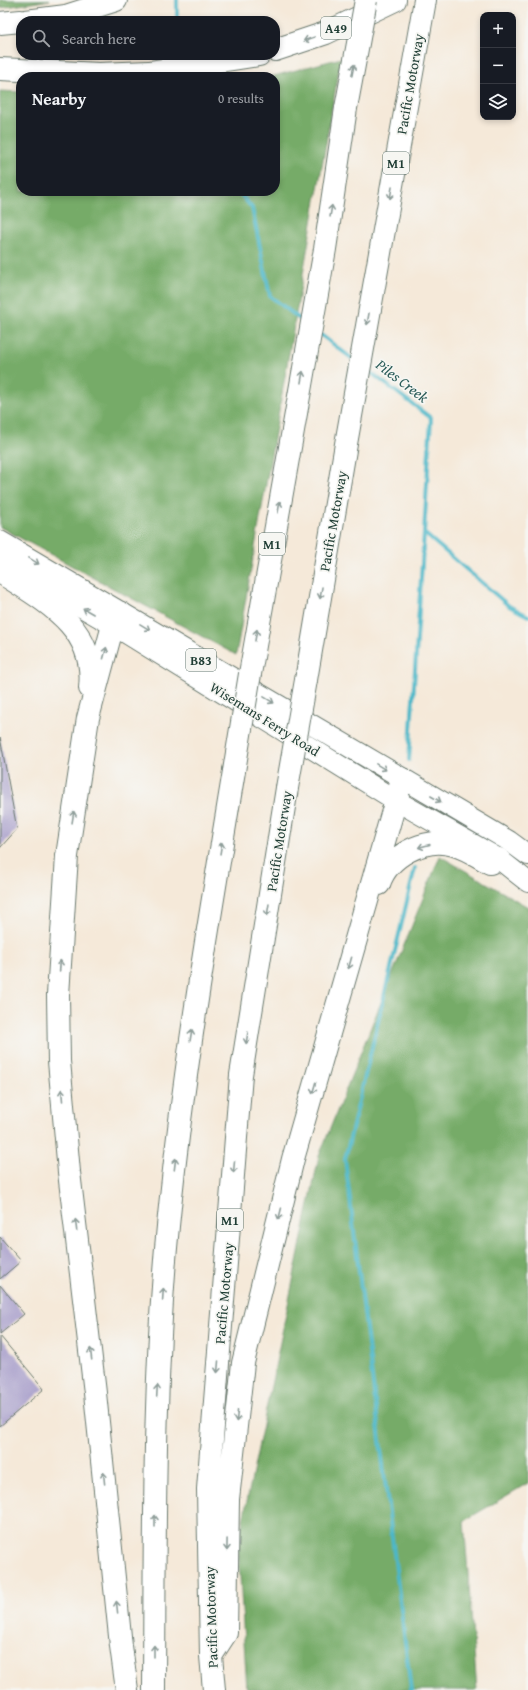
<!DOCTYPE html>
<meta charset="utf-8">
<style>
body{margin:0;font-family:"Gentium Book Plus",serif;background:#242831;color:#f1f3f6}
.controls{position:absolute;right:12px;top:12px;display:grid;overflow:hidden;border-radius:8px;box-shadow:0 2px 6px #0003}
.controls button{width:36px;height:36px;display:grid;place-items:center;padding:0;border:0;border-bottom:1px solid #363941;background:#171b24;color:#f1f3f6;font:20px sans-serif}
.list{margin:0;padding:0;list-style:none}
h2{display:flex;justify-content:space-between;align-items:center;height:52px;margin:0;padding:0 16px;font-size:17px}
h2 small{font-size:13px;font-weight:400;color:#9ea1a6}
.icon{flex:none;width:22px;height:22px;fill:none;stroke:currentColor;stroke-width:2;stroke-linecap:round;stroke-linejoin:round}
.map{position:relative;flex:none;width:528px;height:1690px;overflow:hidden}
.search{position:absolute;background:#171b24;box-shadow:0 2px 6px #0003;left:16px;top:16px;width:264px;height:44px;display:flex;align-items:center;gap:10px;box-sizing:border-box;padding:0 14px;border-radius:16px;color:#9ea1a6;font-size:15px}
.panel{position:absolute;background:#171b24;box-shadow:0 2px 6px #0003;left:16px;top:72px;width:264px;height:124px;border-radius:16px}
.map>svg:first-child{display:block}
.forest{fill:#76ab68;stroke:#4a744e}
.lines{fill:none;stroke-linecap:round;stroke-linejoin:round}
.stream{stroke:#4bb7c8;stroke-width:4}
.building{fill:#aba2cc}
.primary-casing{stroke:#6a796e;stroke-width:22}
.motorway-casing{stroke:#6a796e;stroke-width:24}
.primary{stroke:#fff;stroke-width:20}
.motorway{stroke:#fff;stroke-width:22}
.motorway-bridge-casing{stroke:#6a796e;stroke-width:24;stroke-linecap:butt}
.motorway-bridge{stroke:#fff;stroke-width:22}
.oneway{stroke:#8f9e9a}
.labels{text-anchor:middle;stroke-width:3.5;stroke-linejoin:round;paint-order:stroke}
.shield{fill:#f6f6f2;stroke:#60746d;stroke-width:1}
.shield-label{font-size:13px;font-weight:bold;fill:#1f3d34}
.street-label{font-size:14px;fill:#1f3d34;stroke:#f6f6f2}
.water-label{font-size:15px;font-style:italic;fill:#2a5c59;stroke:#f6f6f2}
</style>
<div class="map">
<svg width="528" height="1690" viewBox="0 0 528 1690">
<rect width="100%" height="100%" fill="#f6f6f2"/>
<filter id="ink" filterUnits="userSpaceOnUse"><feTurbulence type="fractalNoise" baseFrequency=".025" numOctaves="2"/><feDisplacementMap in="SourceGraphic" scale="8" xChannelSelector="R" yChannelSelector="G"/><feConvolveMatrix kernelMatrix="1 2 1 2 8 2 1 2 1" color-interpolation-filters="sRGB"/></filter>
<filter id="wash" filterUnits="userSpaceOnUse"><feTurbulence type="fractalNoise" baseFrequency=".012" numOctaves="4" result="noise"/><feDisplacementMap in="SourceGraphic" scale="16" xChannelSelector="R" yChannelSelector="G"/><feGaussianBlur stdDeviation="0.9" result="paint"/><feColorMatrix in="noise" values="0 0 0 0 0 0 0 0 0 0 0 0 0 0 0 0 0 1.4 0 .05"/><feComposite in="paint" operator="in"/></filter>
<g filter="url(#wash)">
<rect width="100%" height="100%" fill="#f5e9d9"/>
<path class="forest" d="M0 0H50L0 8Z
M341 58 236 655 0 527V91L21 92V191H275V77H270Z
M440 856 528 907V1483L464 1521 477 1690H247L238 1544 319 1156Z"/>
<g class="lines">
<path class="stream" d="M177 21V0
M238 191 252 208 270 296 305 323
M317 332 354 360
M366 369 431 418 424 533 509 606 528 616
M409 760 424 533
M411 1690 345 1159 415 868"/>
</g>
<g id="blocks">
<path class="building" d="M0 737 17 829 0 848Z
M0 1237 21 1261 0 1279Z
M0 1285 24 1314 0 1334Z
M0 1336 44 1389 0 1426Z"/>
</g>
</g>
<g filter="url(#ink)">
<use href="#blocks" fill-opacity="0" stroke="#6a796e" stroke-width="1"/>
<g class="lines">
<defs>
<path id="primary" d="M0 541 509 841 528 855
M0 560 113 625 395 800 499 859 528 882"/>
<path id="motorway" d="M26 21 66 16 116 0
M0 23 21 21
M275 50 326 33 395 0
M0 69 99 74 149 72 259 55
M0 572C44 601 97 627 90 688
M121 613 113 625 88 718 67 856 58 995 59 1061 69 1172 95 1393 121 1646 127 1690
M250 674 325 249 346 108
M306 680 346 444 425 0
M379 884C388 856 425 836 454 845 466 848 479 857 490 863L499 859
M211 1656 226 1633 228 1499 243 1363 293 1159 402 779
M154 1690C155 1535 153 1380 168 1226 183 1073 209 922 234 771
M214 1690 211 1656 208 1489 241 1075 287 788"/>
</defs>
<use href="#primary" class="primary-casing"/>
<use href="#motorway" class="motorway-casing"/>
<use href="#primary" class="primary"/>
<use href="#motorway" class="motorway"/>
<defs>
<path id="motorway-bridge" d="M346 108 366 0
M234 771 250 674
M287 788 306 680"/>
</defs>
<use href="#motorway-bridge" class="motorway-bridge-casing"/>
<use href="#motorway-bridge" class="motorway-bridge"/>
</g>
<defs><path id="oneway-shaft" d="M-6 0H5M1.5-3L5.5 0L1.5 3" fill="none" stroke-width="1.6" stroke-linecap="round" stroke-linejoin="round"/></defs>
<g class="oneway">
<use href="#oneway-shaft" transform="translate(309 39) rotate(161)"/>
<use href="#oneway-shaft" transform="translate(353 70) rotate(-79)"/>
<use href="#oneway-shaft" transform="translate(391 193) rotate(100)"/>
<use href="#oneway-shaft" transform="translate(331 211) rotate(-81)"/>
<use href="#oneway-shaft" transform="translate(368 319) rotate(100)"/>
<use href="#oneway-shaft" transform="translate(302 377) rotate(-80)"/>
<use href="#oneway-shaft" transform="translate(279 507) rotate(-80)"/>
<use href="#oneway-shaft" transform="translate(34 561) rotate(31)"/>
<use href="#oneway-shaft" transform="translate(321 593) rotate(100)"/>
<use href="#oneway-shaft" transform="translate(88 611) rotate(-150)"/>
<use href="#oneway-shaft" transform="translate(145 627) rotate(31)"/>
<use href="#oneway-shaft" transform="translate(256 635) rotate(-80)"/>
<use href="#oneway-shaft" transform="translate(105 653) rotate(-75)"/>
<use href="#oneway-shaft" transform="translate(269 700) rotate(31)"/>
<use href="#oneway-shaft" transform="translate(381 767) rotate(31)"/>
<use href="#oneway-shaft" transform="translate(436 799) rotate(30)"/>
<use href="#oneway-shaft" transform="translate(73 817) rotate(-81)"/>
<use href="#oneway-shaft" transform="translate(424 846) rotate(165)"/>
<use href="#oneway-shaft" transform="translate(221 848) rotate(-81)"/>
<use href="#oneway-shaft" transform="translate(268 910) rotate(99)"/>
<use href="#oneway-shaft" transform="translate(350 963) rotate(106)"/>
<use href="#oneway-shaft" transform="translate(60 966) rotate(-86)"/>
<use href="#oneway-shaft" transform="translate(191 1035) rotate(-81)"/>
<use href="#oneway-shaft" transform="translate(247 1038) rotate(99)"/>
<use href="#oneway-shaft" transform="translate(314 1088) rotate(106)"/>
<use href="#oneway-shaft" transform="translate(62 1095) rotate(-95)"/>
<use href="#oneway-shaft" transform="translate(175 1164) rotate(-83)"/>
<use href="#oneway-shaft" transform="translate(234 1167) rotate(95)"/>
<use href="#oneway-shaft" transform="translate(280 1214) rotate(104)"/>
<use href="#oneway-shaft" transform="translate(76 1225) rotate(-97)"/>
<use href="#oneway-shaft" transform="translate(163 1294) rotate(-86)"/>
<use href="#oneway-shaft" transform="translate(91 1354) rotate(-97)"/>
<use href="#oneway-shaft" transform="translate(218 1367) rotate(95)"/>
<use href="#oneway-shaft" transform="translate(157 1391) rotate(-87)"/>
<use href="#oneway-shaft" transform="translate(237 1416) rotate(96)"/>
<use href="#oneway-shaft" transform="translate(104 1478) rotate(-96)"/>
<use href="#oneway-shaft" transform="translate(155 1521) rotate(-90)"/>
<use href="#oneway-shaft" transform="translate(227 1545) rotate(91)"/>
<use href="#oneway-shaft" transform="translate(117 1607) rotate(-96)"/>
<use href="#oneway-shaft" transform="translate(154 1651) rotate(-90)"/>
</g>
</g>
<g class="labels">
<g class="shield">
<rect x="321" y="17" width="30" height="22" rx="3"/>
<rect x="383" y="152" width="26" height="22" rx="3"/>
<rect x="259" y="533" width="26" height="22" rx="3"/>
<rect x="186" y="649" width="30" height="22" rx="3"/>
<rect x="217" y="1209" width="26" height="22" rx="3"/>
</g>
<g class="shield-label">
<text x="336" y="33">A49</text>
<text x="396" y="168">M1</text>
<text x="272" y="549">M1</text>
<text x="201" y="665">B83</text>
<text x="230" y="1225">M1</text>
</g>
<g class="street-label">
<text transform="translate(410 84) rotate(-80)" y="5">Pacific Motorway</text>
<text transform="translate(333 521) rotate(-80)" y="5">Pacific Motorway</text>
<text transform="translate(265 719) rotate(32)" y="5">Wisemans Ferry Road</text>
<text transform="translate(279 841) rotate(-81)" y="5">Pacific Motorway</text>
<text transform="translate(224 1293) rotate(-85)" y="5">Pacific Motorway</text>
<text transform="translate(211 1617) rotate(-92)" y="5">Pacific Motorway</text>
</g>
<g class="water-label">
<text transform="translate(402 381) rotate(37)" y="5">Piles Creek</text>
</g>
</g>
</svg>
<div class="controls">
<button>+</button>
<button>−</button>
<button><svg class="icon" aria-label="layers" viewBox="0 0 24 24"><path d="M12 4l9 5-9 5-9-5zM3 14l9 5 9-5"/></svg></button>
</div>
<div class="search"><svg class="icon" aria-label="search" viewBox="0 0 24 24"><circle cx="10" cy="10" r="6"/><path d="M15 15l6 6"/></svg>Search here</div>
<section class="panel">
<h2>Nearby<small>0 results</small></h2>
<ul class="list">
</ul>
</section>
</div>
